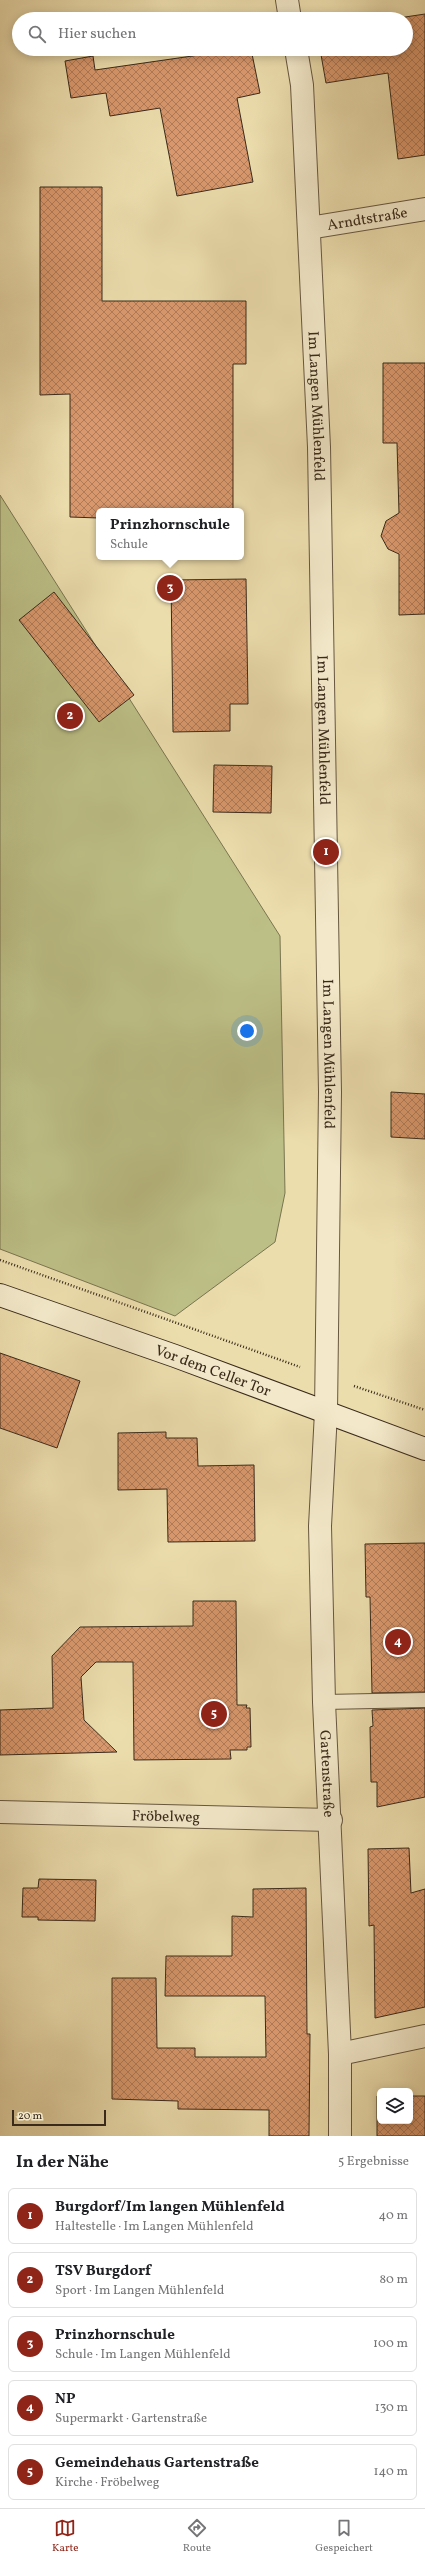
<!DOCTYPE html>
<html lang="de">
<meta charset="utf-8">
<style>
body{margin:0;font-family:Vollkorn,serif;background:#f6f6f6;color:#202124}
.controls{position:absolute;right:12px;bottom:12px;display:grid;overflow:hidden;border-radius:6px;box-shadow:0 2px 10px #0003}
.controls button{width:36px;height:36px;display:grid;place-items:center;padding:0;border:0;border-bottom:1px solid #e0e0e0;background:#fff;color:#202124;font:20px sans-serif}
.scale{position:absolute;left:12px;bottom:10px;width:94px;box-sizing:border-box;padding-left:4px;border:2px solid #392a1b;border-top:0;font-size:11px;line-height:14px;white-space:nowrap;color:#392a1b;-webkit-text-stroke:3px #f3e9ca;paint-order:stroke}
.you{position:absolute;left:247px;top:1031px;width:14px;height:14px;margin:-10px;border:3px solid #fff;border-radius:50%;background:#1a73e8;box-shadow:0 0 0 6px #1a73e833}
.badge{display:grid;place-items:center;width:26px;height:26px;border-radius:50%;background:#8f2418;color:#fff;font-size:13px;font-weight:700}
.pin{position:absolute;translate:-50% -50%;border:2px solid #fff;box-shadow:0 1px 4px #0006}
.popup{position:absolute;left:96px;top:508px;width:148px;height:52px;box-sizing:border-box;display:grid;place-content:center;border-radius:6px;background:#fff;filter:drop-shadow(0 1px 3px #0005);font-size:13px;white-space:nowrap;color:#757577}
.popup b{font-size:15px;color:#202124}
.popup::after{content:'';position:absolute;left:50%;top:100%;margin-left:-8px;border:8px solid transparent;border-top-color:#fff}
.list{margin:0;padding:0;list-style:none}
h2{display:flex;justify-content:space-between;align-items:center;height:52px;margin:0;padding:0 16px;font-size:17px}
h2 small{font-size:13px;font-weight:400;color:#757577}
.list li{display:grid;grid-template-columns:26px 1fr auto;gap:12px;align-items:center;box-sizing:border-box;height:56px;margin:0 8px 8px;padding:0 8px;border:1px solid #e0e0e0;border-radius:6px}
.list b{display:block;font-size:15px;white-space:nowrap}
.list p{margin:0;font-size:13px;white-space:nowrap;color:#757577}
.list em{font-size:13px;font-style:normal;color:#757577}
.icon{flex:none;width:22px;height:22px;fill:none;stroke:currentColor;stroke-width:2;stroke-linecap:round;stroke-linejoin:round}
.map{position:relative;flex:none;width:425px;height:2136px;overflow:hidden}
.search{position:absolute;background:#fff;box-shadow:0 2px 10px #0003;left:12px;right:12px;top:12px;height:44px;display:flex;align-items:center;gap:10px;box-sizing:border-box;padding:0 14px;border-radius:22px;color:#757577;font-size:15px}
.sheet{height:372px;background:#fff}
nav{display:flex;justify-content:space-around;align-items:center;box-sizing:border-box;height:56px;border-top:1px solid #e0e0e0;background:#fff;font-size:11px;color:#757577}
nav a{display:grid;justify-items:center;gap:2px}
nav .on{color:#8f2418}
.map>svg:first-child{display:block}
.grass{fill:#bcbf86;stroke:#7a7450}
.building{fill:url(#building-cross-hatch);stroke:#392a1b}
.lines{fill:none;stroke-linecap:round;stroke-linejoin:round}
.lane-casing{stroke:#665740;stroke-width:16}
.street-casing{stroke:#665740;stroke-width:24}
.secondary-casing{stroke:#392a1b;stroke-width:24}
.path{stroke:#392a1b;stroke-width:2.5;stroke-dasharray:1 2;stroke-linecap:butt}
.lane{stroke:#f3e9ca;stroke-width:14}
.street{stroke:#f3e9ca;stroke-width:22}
.secondary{stroke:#f3e9ca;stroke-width:22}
.labels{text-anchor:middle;stroke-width:4;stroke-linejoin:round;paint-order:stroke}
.street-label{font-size:15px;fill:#392a1b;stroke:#f3e9ca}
</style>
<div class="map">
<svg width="425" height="2136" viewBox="0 0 425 2136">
<defs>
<pattern id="building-cross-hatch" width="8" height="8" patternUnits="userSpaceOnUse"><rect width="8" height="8" fill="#d9986d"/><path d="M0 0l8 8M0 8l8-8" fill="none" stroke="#b17c59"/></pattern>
</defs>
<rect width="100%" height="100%" fill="#ecddad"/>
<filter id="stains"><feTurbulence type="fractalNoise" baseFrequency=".005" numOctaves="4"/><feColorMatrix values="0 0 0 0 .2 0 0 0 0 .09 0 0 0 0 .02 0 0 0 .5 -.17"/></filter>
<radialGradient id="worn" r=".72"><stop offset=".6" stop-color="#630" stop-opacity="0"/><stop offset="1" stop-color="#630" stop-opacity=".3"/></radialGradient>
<path class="grass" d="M0 495 280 936 285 1193 275 1242 175 1316 0 1249Z"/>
<path class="building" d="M425 14V155L398 159 388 73 326 83 320 49H406V19H392Z
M241 49H251L260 93 237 98 253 182 177 196 160 108 110 116 106 93 71 98 65 61 93 56 95 70Z
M40 187H102V301H246V364H233V511H99V518L70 517V394L40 395Z
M383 363H425V614L399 615V554L388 549 381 536 386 521 399 513 397 443H383Z
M246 579 248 704H230V731L173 732 171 580Z
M54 592 134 695 99 722 19 620Z
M214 765 272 766 271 813 213 812Z
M391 1092 425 1094V1139L391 1137Z
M0 1353 80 1381 57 1448 0 1428Z
M166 1432V1438H197L198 1466 254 1465 255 1541 168 1542 167 1489 118 1490V1433Z
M425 1543V1692L372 1693 370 1597H366L365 1544Z
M193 1601H236L237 1705H247L246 1708H250L251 1747H247V1750H230L231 1759 134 1760 133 1662H96L81 1677 84 1720 117 1752 0 1755V1710L53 1708 52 1656 80 1627 193 1626Z
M425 1708V1797L377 1807V1782H371L370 1727 373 1726 372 1710Z
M409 1848 411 1893 425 1889V2007L375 2018 374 1925 369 1926 368 1849Z
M39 1879 96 1880 95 1921 38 1920V1917H22L23 1888H38Z
M306 1888 307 2034H310L309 2136H269V2110L178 2109V2101L112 2099V1978H156L157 2048H195V2057H266L265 1996H165L166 1956H232V1916L253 1917V1889Z
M377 2096H380V2121H410V2096H425V2136H377Z"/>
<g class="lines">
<defs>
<path id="lane" d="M324 1702 425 1700"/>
<g id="street">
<path d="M287 0 290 19"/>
<path id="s1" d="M296 49 302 85 319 447 330 1092 326 1412 320 1526 324 1702 340 2054V2136"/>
<path id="s2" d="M309 228 425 209"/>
<path id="s3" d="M0 1812 331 1820"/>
<path d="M340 2054 425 2036"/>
</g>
<g id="secondary">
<path id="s4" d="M0 1295 175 1356 425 1449"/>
</g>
</defs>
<use href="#lane" class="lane-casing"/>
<use href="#street" class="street-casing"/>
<use href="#secondary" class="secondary-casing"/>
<path class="path" d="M0 1260 300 1367
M354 1386 425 1410"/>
<use href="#lane" class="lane"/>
<use href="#street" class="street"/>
<use href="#secondary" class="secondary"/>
</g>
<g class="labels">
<g class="street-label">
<text dy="5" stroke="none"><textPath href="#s2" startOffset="59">Arndtstraße</textPath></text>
<text dy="5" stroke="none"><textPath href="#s1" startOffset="358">Im Langen Mühlenfeld</textPath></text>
<text dy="5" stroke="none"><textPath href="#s1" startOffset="682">Im Langen Mühlenfeld</textPath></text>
<text dy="5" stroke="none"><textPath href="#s1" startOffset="1006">Im Langen Mühlenfeld</textPath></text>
<text dy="5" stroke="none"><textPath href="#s4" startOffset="226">Vor dem Celler Tor</textPath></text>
<text dy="5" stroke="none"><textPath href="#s1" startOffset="1726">Gartenstraße</textPath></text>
<text dy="5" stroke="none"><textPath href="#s3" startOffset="166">Fröbelweg</textPath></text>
</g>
</g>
<rect width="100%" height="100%" filter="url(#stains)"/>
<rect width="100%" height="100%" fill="url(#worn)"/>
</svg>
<div class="controls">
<button><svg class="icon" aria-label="layers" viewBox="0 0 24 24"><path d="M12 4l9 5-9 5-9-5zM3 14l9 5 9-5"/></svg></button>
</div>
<div class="scale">20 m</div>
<div class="you"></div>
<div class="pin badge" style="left:326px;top:852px">1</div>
<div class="pin badge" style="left:70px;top:716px">2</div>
<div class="pin badge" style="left:170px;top:588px">3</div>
<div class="popup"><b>Prinzhornschule</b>Schule</div>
<div class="pin badge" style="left:398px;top:1642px">4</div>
<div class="pin badge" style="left:214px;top:1714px">5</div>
<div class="search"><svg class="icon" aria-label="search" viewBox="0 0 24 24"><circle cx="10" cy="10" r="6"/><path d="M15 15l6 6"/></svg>Hier suchen</div>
</div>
<section class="sheet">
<h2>In der Nähe<small>5 Ergebnisse</small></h2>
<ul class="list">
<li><span class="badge">1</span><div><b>Burgdorf/Im langen Mühlenfeld</b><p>Haltestelle · Im Langen Mühlenfeld</p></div><em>40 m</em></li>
<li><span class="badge">2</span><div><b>TSV Burgdorf</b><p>Sport · Im Langen Mühlenfeld</p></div><em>80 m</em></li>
<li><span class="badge">3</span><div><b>Prinzhornschule</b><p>Schule · Im Langen Mühlenfeld</p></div><em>100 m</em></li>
<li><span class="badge">4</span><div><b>NP</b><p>Supermarkt · Gartenstraße</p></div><em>130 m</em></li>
<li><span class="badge">5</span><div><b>Gemeindehaus Gartenstraße</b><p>Kirche · Fröbelweg</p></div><em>140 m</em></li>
</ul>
</section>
<nav>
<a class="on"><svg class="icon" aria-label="map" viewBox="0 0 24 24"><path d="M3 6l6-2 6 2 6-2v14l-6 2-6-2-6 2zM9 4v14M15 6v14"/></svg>Karte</a>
<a><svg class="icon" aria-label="directions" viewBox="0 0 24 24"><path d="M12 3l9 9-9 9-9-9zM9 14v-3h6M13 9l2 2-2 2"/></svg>Route</a>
<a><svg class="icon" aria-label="saved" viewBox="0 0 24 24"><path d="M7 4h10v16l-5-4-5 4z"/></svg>Gespeichert</a>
</nav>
